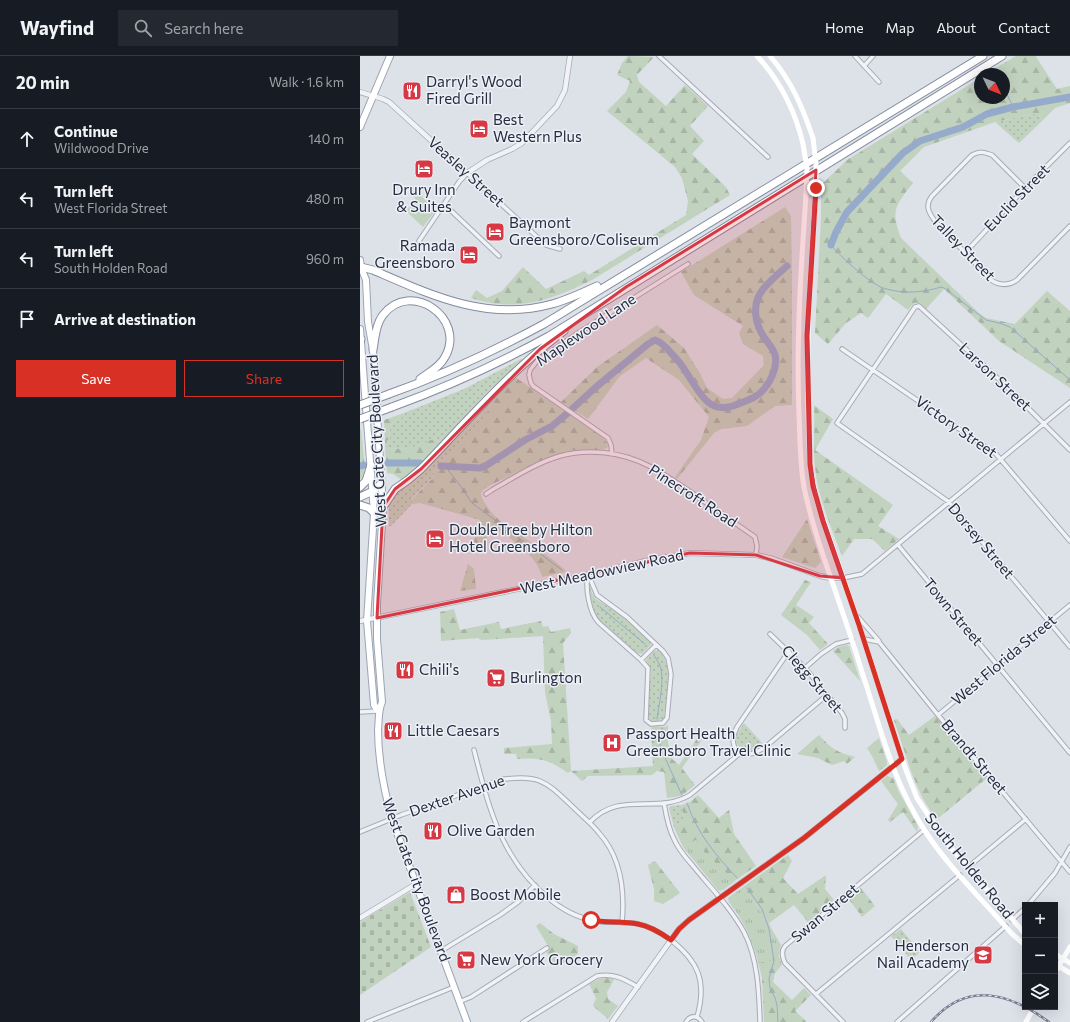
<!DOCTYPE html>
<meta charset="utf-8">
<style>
body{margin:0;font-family:Commissioner,sans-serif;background:#242831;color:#f1f3f6}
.controls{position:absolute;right:12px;bottom:12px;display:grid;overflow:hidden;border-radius:0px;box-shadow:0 4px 16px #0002}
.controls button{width:36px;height:36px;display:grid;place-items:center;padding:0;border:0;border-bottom:1px solid #363941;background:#171b24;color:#f1f3f6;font:20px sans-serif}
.compass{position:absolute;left:614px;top:12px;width:36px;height:36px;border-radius:50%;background:#171b24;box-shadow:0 4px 16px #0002;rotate:133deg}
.stop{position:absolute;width:12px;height:12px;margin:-9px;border:3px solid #d93025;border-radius:50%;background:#fff}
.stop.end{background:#d93025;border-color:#fff;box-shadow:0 1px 4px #0008}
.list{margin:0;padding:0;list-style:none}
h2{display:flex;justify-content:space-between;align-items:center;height:52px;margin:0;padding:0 16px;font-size:17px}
h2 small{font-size:13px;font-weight:400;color:#9ea1a6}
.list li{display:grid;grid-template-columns:26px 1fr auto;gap:12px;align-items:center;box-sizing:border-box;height:60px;padding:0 16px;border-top:1px solid #363941}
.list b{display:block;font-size:15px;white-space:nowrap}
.list p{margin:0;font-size:13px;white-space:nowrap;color:#9ea1a6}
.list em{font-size:13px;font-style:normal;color:#9ea1a6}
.actions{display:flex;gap:8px;padding:12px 16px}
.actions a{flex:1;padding:9px 0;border:1px solid #d93025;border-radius:0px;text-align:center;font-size:14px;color:#d93025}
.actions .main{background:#d93025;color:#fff}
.icon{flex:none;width:22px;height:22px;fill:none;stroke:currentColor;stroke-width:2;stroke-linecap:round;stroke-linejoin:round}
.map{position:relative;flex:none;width:710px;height:966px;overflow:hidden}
header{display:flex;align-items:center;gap:24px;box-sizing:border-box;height:56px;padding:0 20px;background:#171b24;border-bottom:1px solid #363941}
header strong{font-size:19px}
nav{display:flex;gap:22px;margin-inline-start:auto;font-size:14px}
.search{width:280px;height:36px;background:#242831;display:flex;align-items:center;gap:10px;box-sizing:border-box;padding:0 14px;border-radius:0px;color:#9ea1a6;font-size:15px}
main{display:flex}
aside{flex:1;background:#171b24}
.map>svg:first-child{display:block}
.grass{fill:url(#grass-dots)}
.forest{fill:url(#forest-firs)}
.cemetery{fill:url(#cemetery-stones)}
.park{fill:url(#park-tufts)}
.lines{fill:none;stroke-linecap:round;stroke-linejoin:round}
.stream{stroke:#96abcb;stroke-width:1}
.river{stroke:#96abcb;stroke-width:7}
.minor-casing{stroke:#a6abb6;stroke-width:5.5}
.tertiary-casing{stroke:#a6abb6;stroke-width:6}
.primary-casing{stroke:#9ca4b4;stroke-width:8}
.motorway-casing{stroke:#848c9f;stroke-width:9}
.minor{stroke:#f0f2f6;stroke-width:3.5}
.tertiary{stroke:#f0f2f6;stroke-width:4.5}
.secondary{stroke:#fff;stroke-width:5}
.primary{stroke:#fff;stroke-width:6}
.motorway{stroke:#fff;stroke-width:7}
.rail-casing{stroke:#767e92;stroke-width:2.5}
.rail{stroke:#edf0f6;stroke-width:1;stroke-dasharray:3;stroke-linecap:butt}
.motorway-bridge-casing{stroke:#848c9f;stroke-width:9;stroke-linecap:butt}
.secondary-bridge{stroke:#fff;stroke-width:5}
.motorway-bridge{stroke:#fff;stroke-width:7}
.route{stroke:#d93025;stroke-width:5}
.marked{fill:#d63944;fill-opacity:0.2;stroke:#d63944;stroke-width:3;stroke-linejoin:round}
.labels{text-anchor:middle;stroke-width:3;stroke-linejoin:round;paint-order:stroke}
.poi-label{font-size:15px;fill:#262d40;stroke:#edf0f6;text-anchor:start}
.street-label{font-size:15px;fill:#262d40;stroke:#edf0f6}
</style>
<header>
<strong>Wayfind</strong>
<div class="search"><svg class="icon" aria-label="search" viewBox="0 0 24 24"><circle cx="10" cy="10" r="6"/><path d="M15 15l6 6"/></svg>Search here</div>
<nav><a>Home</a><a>Map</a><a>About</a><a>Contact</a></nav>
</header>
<main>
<aside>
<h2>20 min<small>Walk · 1.6 km</small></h2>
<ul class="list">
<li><svg class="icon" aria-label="ahead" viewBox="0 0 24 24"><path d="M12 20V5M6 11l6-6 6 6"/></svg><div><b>Continue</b><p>Wildwood Drive</p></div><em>140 m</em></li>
<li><svg class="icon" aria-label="left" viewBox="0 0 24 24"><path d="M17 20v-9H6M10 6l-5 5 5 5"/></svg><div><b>Turn left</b><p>West Florida Street</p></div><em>480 m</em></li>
<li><svg class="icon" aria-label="left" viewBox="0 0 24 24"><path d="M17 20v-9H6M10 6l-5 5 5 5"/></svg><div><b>Turn left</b><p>South Holden Road</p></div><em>960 m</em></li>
<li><svg class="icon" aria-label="arrive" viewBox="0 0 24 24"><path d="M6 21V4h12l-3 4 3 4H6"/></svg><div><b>Arrive at destination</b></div></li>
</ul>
<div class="actions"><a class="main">Save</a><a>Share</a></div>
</aside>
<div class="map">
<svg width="710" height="966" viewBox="0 0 710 966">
<defs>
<pattern id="grass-dots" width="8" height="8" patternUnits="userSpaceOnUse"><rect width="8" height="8" fill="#c1d2be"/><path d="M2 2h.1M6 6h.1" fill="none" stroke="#a6b5a4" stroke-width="1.8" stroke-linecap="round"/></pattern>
<pattern id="forest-firs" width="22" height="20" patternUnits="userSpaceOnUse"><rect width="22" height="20" fill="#c1d2be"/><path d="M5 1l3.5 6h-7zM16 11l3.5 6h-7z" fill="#a6b5a4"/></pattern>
<pattern id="cemetery-stones" width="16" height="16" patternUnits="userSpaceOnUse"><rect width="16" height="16" fill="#c1d2be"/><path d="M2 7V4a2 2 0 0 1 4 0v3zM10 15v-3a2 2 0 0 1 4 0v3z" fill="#a6b5a4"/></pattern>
<pattern id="park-tufts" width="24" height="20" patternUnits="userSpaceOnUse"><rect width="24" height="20" fill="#c1d2be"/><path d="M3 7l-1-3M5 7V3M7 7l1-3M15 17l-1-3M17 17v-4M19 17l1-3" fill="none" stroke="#a6b5a4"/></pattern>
</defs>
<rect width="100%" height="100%" fill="#dde1e8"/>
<path class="grass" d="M678 57 683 64 659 87 635 66Z
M161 303 162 304 128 335 80 387 75 382 62 388 48 393 25 392V386L30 383C29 369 29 368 42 362L44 357 104 333Z
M140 336 122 364 76 411 73 421 51 443 52 448 31 470H29V450L35 437 47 430 68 411Z
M229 527 232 537 236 543 264 561 290 585 291 589 282 598 277 597 238 563 234 556 228 528Z
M298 594C315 606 306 644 304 662L298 666 292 665 287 660 291 616 286 604 294 595Z
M384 667 403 688C392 696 385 701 376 686L377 678Z
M322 749 324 762 322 767 314 771 309 752 311 750Z
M541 873 560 896 551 904 531 880Z"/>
<path class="forest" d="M268 0 294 1 277 19 279 26 306 50 325 29 348 50 330 70 344 85 332 98 366 131 370 139 232 224C191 244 157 257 111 242L116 234 127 242 142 235 163 211 186 233 224 215 229 219 326 159 328 145 322 122 315 111 247 55 266 36 270 25 257 19 262 7Z
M656 0H677L676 1 697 33 710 30V47L695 52 683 64 678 57 635 66 564 91 540 115 553 127C536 149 530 154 541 182L619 257 626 262 655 268 687 235 710 255V332L639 285 584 233 566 253C557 245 556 244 548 254L526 238 508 262 501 257 486 267 468 288 455 277 461 162V129L487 104 620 22V42H644V18H626Z
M53 132 76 154 63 171 46 155 55 144Z
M425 151 431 160 432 225V349L415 350 387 370 361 373 354 377 317 423 315 421 341 384 349 361 319 324 286 302 260 320 228 363 201 346 237 311 297 269 324 292 340 317 347 332 363 343 372 342 404 309 403 300 383 288 379 277 383 270 334 239 321 216Z
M155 321 235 376C241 380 247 384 248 391 243 396 224 393 216 394 191 398 170 409 148 421 142 424 121 432 121 438 120 441 130 455 133 458 140 466 153 473 162 480 176 490 189 501 203 512L206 516 182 521C178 501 156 488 141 475L126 482 110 499 120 464 60 447 52 448 51 444 73 422 76 411 122 364 140 336Z
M454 349 473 363 455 394 533 449 518 470 539 483 525 495 512 483H494L482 500C471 471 458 442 455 411 453 391 455 370 454 349Z
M44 357 42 362C29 368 29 369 30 383L25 386 24 364Z
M0 373H1L5 412 2 422 0 423Z
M75 382 80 387 55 414 42 424 33 418 27 417 25 392 48 393 62 388Z
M447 463 461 506 455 512 422 501Z
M108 508 114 513 116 533 100 535Z
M445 524 451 526 436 549 454 561 449 567 468 588 460 594 447 579 421 559Z
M94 553 100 574 139 566 141 573 181 565 183 571 188 570 191 576 210 572 211 577 203 587 211 715 293 710 291 674 292 670 305 671 308 669V686L311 702 319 709 343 674 344 681 322 712 335 729 321 740 307 742 304 716 297 715 292 719 228 720 222 725 211 715 208 717C190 704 179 701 157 703L156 698H144V692L192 688 191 665 185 636 183 580 122 584 117 582 81 585 80 556Z
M487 589 489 590 500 625 473 595 479 591Z
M575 660 627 722 576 764 562 741 552 718 534 664 537 663 549 679Z
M459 679C472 693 476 696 495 701L487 708 484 705 472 709 458 702 437 698Z
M519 682 527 706V709L519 715 513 702 507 692Z
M527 720 533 722 539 736 558 770 557 776 543 756 530 766 528 764 538 748 521 725Z
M338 739 359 762 369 754 374 778 396 810 360 835 358 834 355 807 342 794 336 784 323 791 314 771 322 767 324 762 322 749 330 746Z
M428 799 432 805 423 822 438 838 466 819 465 833 474 844 448 866 434 849 409 867 383 831Z
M295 805 320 837 303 848 294 845V833L288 809Z
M501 832 515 850 502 861 488 842Z
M180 867 194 878 218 890V898L196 911 186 896 190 893 176 870Z
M396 897 419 900 422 909 415 917 413 926 432 944 444 932 451 939 435 955 446 965 445 966H404L402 922Z
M249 922 254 924 247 936 248 943 258 950 248 963 233 950 236 942 229 928 239 923Z"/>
<path class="cemetery" d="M50 836 71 891 0 939V866Z"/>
<path class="park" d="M336 784 342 794 375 825 363 834H358L323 791Z
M383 831 409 867 411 872 421 889 419 896V903L399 907C392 884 384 865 369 846L368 842Z"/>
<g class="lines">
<path class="stream" d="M644 32 653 51
M471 189C480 200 509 227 523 232 542 238 562 237 581 231L584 232 626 264 639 267 650 271 710 324
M85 410 99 428 112 447 202 514
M240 551 285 588
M294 599C296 603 300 608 301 613 304 629 299 647 297 663
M297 675 301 693 322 739
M327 747C338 779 355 798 377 822
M387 832 402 853 409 873 414 905 409 922 410 932 415 942 417 949 418 966"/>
<path class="river" d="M471 189 476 176 487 156 543 97 560 85 603 71 627 58 653 51 710 41
M212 353 236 331 288 288 295 284C302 286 307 292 311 297 317 303 322 309 326 316 340 337 349 361 378 348 388 344 398 341 404 333 411 325 418 310 415 299 413 292 408 287 404 281 395 268 392 250 401 236 408 226 418 218 427 210
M28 407H60
M0 410 4 409
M81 410 120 412 127 409 165 384 192 370 209 356"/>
<defs>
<path id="minor" d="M299 0 408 101
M495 0 519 26
M504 10 513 0
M665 132 632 99C624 96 620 95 612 99L572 140C565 149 568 156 575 165L631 224C640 230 648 230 657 224L710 170
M84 148 139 200
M59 185 99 126 107 117 186 189 200 193
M605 197 665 132 710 87
M482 293 636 398 710 485
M710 394 644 328 559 250 555 251 477 367 589 446 710 591
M252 398 251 389 248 382 173 330 171 327 169 319 170 314 177 305 221 275 328 208
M126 438 132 434C153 422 176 407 200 400 228 392 262 396 289 410 305 418 320 429 335 439 355 453 375 467 395 481L397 490 396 499
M538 489 710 697
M228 518 237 539 267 561 303 595 308 602 311 618 307 662 303 667 291 668 286 664 288 612 281 604 239 567C229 557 225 532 228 518Z
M483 522 502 518 710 346
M498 561 519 585
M410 578 445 612 482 657 485 663V672
M504 583 519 586 578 659 710 816
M281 604 296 589
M445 612 461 598 476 588 492 584
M0 656 18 655
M578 659 710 549
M114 694C129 753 142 806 192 845 206 856 224 864 242 866 254 867 267 865 278 868 290 870 301 877 311 884 339 906 347 926 337 961
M379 698C371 688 372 682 377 671L429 595
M379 698C389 700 395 697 404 692L467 639
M304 747C306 759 308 772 314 783 318 793 326 802 333 810 351 832 370 851 384 876 398 903 399 936 400 966
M230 766C260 734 296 759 330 739L379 698
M0 776 41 759 140 724C181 717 187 727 215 753 223 761 232 768 239 777 261 801 265 835 262 867
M607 812 666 763
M668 849 695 817 710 791
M652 864 665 852
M81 895 140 859 158 846 175 829
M456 938 600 819
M99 946 111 941 187 892
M7 966 94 931
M163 966 237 920C254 917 264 923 278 931
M326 966C330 959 338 959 342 966
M483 966 425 907C422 901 421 895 425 890L564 774
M537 966 646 870"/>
<path id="tertiary" d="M0 36 23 43 29 46 107 117 127 104 152 93 162 87 197 50 205 34 210 0
M0 565 237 517 286 505 330 497 396 499 413 503 460 520 471 522H483
M0 862 56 828
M252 966 319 873 329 864 444 782 542 703"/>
<path id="primary" d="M0 71 30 0
M0 204 1 211 6 224 8 266 13 294 23 451 17 548V583L22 646C18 655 19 664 18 674 18 705 24 734 32 763L107 966
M0 273 14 457 7 565 14 649 18 655"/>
<path id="motorway" d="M1 211 13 214C71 239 127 266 192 248 207 244 222 237 237 230
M0 286 1 283
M13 294C15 282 16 268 23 259 50 223 107 262 85 301 80 311 69 316 60 323
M29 338C83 319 134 295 184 268L623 0
M32 351C87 331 138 308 189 280L642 0
M0 431 6 425 11 409
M0 441 13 435 21 428
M0 449 9 452 14 457
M23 451 35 433 48 424 61 413C107 365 150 315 204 275"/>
</defs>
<use href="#minor" class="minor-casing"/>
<use href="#tertiary" class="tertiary-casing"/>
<use href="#primary" class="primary-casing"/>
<use href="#motorway" class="motorway-casing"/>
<use href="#minor" class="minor"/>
<use href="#tertiary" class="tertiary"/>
<path class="secondary" d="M397 0C421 26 435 54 443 88
M410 0C432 26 442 50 453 82
M456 132C451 207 446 282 448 358 449 387 449 416 457 445L496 559 546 714 557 742 586 786 665 878
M446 139C441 212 436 285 439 358 440 380 440 403 443 425 447 450 455 475 463 499 476 538 490 576 502 616 520 670 533 727 565 775 589 812 623 844 652 878L665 889
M695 898 710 907
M695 908 710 917
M695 916 710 891
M666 966 674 951"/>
<use href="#primary" class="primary"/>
<use href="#motorway" class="motorway"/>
<defs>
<path id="rail" d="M571 966C607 924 649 937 689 966"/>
</defs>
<use href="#rail" class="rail-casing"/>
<use href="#rail" class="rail"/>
<defs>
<path id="motorway-bridge" d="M0 349 29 338
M0 363 32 351"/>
</defs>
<use href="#motorway-bridge" class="motorway-bridge-casing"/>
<path class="secondary-bridge" d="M453 82 456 108V132
M443 88 447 112 446 139"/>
<use href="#motorway-bridge" class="motorway-bridge"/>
</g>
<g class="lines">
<path class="route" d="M231 864C246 867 262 865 278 868 290 870 301 877 311 884L319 873 329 864 444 782 542 703 499 569 463 465 453 430 450 408 447 280 456 132"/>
</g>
<path class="marked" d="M456 114 447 281 450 408 457 445 483 522 460 520 396 499 330 497 17 562 23 451 35 433 61 413 180 293 266 231Z"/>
<defs>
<symbol id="restaurant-square" viewBox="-11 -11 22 22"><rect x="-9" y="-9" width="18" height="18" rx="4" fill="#d63944" stroke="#edf0f6"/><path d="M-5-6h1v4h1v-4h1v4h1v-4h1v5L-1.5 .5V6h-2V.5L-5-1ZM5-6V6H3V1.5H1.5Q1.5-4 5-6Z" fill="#fff"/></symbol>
<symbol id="hotel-square" viewBox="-11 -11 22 22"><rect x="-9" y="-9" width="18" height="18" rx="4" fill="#d63944" stroke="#edf0f6"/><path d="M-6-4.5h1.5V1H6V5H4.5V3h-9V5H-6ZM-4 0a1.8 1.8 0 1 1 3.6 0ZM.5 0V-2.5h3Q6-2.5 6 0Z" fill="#fff"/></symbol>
<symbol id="supermarket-square" viewBox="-11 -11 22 22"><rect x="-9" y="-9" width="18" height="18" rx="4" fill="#d63944" stroke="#edf0f6"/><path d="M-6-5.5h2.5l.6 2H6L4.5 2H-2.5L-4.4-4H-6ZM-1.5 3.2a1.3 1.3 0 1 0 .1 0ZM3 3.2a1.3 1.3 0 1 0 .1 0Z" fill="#fff"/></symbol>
<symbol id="hospital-square" viewBox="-11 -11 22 22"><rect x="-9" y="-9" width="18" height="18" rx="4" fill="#d63944" stroke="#edf0f6"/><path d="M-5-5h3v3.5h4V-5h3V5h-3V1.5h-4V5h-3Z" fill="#fff"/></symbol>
<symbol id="shop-square" viewBox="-11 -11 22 22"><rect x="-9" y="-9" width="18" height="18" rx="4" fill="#d63944" stroke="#edf0f6"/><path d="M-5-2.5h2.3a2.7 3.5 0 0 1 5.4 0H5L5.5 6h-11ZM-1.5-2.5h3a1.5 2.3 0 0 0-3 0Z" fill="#fff"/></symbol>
<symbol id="school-square" viewBox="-11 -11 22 22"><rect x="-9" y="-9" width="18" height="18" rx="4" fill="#d63944" stroke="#edf0f6"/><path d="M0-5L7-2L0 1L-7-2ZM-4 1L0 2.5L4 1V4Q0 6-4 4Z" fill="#fff"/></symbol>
</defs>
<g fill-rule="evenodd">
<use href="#restaurant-square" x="41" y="24" width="22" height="22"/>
<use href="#hotel-square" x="108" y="62" width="22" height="22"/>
<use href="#hotel-square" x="53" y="102" width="22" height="22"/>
<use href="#hotel-square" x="124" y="165" width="22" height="22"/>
<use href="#hotel-square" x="98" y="188" width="22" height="22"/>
<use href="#hotel-square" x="64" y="472" width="22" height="22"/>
<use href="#restaurant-square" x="34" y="603" width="22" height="22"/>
<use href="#supermarket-square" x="125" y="611" width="22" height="22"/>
<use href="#restaurant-square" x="22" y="664" width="22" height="22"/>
<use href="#hospital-square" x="241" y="676" width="22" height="22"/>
<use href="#restaurant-square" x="62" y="764" width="22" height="22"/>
<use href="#shop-square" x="85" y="828" width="22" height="22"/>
<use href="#school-square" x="612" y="888" width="22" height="22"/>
<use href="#supermarket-square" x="95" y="893" width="22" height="22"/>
</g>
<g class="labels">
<g class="poi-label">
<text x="66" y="31">Darryl's Wood<tspan x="66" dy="17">Fired Grill</tspan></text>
<text x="133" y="69">Best<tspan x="133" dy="17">Western Plus</tspan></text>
<text x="64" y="139" text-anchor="middle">Drury Inn<tspan x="64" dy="17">&amp; Suites</tspan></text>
<text x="149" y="172">Baymont<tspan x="149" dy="17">Greensboro/Coliseum</tspan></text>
<text x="95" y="195" text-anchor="end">Ramada<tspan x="95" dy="17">Greensboro</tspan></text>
<text x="89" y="479">DoubleTree by Hilton<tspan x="89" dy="17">Hotel Greensboro</tspan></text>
<text x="59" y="619">Chili's</text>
<text x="150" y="627">Burlington</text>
<text x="47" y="680">Little Caesars</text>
<text x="266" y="683">Passport Health<tspan x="266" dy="17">Greensboro Travel Clinic</tspan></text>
<text x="87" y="780">Olive Garden</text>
<text x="110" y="844">Boost Mobile</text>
<text x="609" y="895" text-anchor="end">Henderson<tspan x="609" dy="17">Nail Academy</tspan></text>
<text x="120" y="909">New York Grocery</text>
</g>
<g class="street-label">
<text transform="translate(106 116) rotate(42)" y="5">Veasley Street</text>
<text transform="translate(657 142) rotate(-46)" y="5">Euclid Street</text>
<text transform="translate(603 192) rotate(46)" y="5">Talley Street</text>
<text transform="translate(226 274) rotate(-34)" y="5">Maplewood Lane</text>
<text transform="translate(635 321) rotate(43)" y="5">Larson Street</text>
<text transform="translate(596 371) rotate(35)" y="5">Victory Street</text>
<text transform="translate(17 385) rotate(-93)" y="5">West Gate City Boulevard</text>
<text transform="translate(333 440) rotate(33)" y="5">Pinecroft Road</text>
<text transform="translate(621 485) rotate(50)" y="5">Dorsey Street</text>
<text transform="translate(242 516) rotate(-12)" y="5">West Meadowview Road</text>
<text transform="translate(593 556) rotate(50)" y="5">Town Street</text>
<text transform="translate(644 604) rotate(-40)" y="5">West Florida Street</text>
<text transform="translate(452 623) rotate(49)" y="5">Clegg Street</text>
<text transform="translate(614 701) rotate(50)" y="5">Brandt Street</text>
<text transform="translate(97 740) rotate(-19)" y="5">Dexter Avenue</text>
<text transform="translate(609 810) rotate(51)" y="5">South Holden Road</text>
<text transform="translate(56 824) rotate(70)" y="5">West Gate City Boulevard</text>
<text transform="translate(465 857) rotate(-40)" y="5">Swan Street</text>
</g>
</g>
</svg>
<div class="controls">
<button>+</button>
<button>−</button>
<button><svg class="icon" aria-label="layers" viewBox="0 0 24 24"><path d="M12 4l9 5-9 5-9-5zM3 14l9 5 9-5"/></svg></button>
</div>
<svg class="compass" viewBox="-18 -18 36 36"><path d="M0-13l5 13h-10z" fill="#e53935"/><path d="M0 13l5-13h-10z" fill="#9ea1a6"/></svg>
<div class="stop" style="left:231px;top:864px"></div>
<div class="stop end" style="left:456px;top:132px"></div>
</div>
</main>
